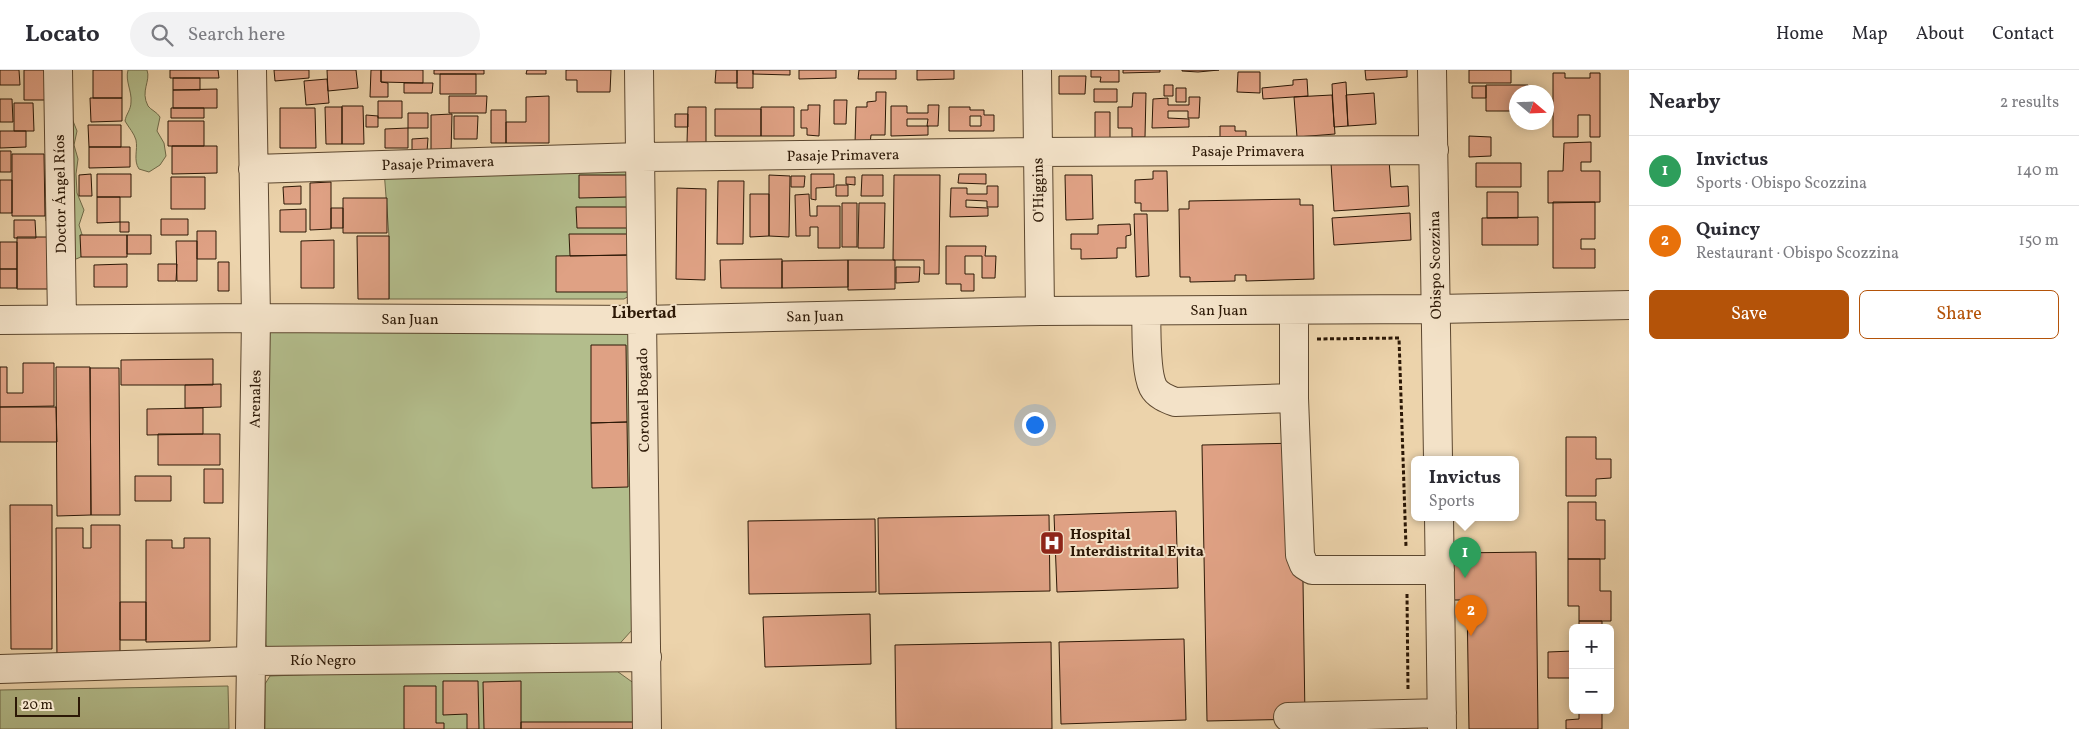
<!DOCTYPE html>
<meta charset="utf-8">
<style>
body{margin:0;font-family:Vollkorn,serif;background:#f2f2f3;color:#2b2b33}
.controls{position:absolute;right:15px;bottom:15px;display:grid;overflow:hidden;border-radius:8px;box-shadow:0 2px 12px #0003}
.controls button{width:45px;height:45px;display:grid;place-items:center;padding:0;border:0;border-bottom:1px solid #e1e1e2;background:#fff;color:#2b2b33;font:25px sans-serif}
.compass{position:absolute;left:1509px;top:15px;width:45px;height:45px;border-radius:50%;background:#fff;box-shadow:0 2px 12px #0003;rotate:109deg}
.scale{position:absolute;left:15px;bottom:12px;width:65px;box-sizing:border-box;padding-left:5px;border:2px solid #2c1806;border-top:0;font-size:14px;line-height:18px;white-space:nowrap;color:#2c1806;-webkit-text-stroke:4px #f3e2c8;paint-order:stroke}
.you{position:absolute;left:1034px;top:354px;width:18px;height:18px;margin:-12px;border:4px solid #fff;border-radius:50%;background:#1a73e8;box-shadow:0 0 0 8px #1a73e833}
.badge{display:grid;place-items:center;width:32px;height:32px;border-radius:50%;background:#b45309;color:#fff;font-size:16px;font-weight:700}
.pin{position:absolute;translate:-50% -41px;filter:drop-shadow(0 1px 2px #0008)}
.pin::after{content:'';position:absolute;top:26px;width:18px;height:15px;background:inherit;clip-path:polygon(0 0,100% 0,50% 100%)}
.popup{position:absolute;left:1411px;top:386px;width:108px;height:65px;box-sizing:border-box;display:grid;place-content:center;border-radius:8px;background:#fff;filter:drop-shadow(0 1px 4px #0005);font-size:16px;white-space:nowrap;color:#7c7c81}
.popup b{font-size:19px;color:#2b2b33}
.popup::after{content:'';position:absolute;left:50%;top:100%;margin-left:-10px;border:10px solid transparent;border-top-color:#fff}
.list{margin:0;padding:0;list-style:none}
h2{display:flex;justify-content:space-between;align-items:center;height:65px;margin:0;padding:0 20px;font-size:21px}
h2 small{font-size:16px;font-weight:400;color:#7c7c81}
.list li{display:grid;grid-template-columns:32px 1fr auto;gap:15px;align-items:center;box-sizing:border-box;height:70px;padding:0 20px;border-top:1px solid #e1e1e2}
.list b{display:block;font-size:19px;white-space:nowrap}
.list p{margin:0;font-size:16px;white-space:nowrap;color:#7c7c81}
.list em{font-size:16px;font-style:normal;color:#7c7c81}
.actions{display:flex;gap:10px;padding:15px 20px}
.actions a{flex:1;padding:11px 0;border:1px solid #b45309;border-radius:8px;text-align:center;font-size:18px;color:#b45309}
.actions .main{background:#b45309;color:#fff}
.icon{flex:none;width:28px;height:28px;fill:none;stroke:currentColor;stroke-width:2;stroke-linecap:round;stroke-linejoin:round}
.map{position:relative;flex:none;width:1629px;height:659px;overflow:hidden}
header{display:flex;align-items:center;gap:30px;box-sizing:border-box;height:70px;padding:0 25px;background:#fff;border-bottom:1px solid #e1e1e2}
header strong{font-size:24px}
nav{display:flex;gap:28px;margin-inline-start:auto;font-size:18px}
.search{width:350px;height:45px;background:#f2f2f3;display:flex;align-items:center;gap:12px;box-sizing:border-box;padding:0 18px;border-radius:28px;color:#7c7c81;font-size:19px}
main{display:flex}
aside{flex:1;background:#fff}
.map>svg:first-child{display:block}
.green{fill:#b3bd8c;stroke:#706a49}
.building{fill:#dfa184;stroke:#2c1806;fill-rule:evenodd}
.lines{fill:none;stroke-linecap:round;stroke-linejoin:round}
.minor-casing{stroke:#5c472f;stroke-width:30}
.path{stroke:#2c1806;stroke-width:3;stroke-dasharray:4 2.5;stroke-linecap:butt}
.minor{stroke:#f3e2c8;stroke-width:28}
.labels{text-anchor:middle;stroke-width:4;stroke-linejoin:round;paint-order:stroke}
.street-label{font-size:15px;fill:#2c1806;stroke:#f3e2c8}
.poi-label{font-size:15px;font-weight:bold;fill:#2c1806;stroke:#f3e2c8;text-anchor:start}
.neighbourhood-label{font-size:16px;font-weight:bold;fill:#2c1806;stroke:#f3e2c8}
</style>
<header>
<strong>Locato</strong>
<div class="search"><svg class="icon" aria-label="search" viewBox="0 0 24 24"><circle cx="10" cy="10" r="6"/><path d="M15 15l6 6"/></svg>Search here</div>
<nav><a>Home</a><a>Map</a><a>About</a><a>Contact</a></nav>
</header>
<main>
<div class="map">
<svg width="1629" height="659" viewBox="0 0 1629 659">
<rect width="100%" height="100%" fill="#ecd3ab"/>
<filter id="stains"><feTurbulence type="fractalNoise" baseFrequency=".004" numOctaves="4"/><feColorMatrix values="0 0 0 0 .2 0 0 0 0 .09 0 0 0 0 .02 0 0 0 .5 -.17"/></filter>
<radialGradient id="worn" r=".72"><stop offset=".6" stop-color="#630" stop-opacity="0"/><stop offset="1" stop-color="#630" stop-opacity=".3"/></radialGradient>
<path class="green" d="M128 0H147C151 11 140 21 148 36 151 40 157 42 160 47L157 61 164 73 166 86 160 95 149 102 139 99C133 90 138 80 136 70 134 63 129 58 125 51 126 44 131 40 131 32 132 21 125 11 128 0Z
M71 46 77 61 74 75 78 89 76 104 77 123 84 140 79 155 85 174 81 187 71 191 53 158 46 151 45 135Z
M627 96 629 226 624 229H389V166L384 100Z
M622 239 634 276 632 560 614 580 271 581 266 575 261 263 267 255Z
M607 594 635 614 636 659H265V614L270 606Z
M228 616 229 659H0V620Z"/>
<path class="building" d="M0 0H19L20 15H0Z
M24 0H46V30H24Z
M93 0H122V28H93Z
M170 0H218L219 8H170Z
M274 0H309V8L275 11Z
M327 0H356L358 18 328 21Z
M371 0H381V12L388 13V27H370Z
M381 0H423V13L381 12Z
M434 0H484V4H434Z
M527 0H546V4H526Z
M566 0H611L610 22H577V10H566Z
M716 0H737V13H715Z
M737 0H753V18H737Z
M753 0H790V5L753 4Z
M799 0H836V8L799 9Z
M859 0H896V9H858Z
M917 0H954V9L917 10Z
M1091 0H1119V12H1100L1101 7H1091Z
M1123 0H1160V2L1123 3Z
M1182 0H1219L1198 2 1182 1Z
M1365 0H1407V7L1366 10Z
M1469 0H1511V13H1469Z
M1238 2H1260V23L1237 22Z
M1553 3H1565V8H1590V3H1600V67H1590V45H1578V67H1553Z
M440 4H476V24H440Z
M1059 6H1086L1085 24H1059Z
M173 8H200V20H173Z
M327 9 329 33 306 35 304 11Z
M1307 9 1308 26 1263 29 1262 18 1293 15V10Z
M1346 12 1348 56 1334 57 1332 14Z
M404 13H433L432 23H404Z
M1164 15H1173V26H1164Z
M1486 15H1528V22H1516V41H1486Z
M1472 16H1486V28H1472Z
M1176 18H1186V32H1176Z
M217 19V38H173V20Z
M1094 19H1117V32H1094Z
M876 22H886L885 65H871L870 74H855L856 37H867V32L876 31Z
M1133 23H1146L1145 67H1132V58H1118V37H1132Z
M1374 23 1376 54 1348 56 1346 25Z
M1332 25 1335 64 1297 67 1294 27Z
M449 26H487L486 43H449Z
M549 26V73H506V52H526V27Z
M1189 27H1200L1199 48H1188V41H1168V48L1189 49V57L1152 58 1153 29 1168 28V35H1189Z
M90 28H122V51L91 52Z
M0 29H12L13 52H0Z
M834 30H847L846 54H834Z
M378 31H402V48H378Z
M14 33H33L34 61H14Z
M808 35H820L819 66 807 65V58H801V40H808Z
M928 35H939L938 56H927L928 49H907V56H928V65L891 66V36H907V43H928Z
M342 36H363L364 74H342Z
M325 37H342V74H326Z
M688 37H706V73H687Z
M761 37H794V66H761Z
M949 37H970V40H984V45H994V61H949ZM970 46H981V56H970Z
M171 38H204V48H171Z
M280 38H315L316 78H280Z
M715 39H761V66H715Z
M491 40H506V73H491Z
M1095 42H1110V71H1095Z
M408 43H428V58H408Z
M452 44 451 83H431V45Z
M675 44H688V57H675Z
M366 45 378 46V57H366Z
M454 46H478L477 69H454Z
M168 51H204V76H168Z
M88 55H121V77H89Z
M1220 56H1235V61H1246V70L1208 77V67H1220Z
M408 58V78H385V59Z
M0 61H26V77L0 78Z
M1469 66 1491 67V86L1469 87Z
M428 68 427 82 412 83V69Z
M1591 72V92H1581V101H1600V132L1548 133V101H1563L1564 73Z
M172 76H217V103L172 104Z
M89 77H130V97L89 98Z
M0 81H11V102H0Z
M12 84H44L45 146H12Z
M1389 90 1391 117 1408 116 1409 136 1334 141 1331 93Z
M1476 93H1521V117H1476Z
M1153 101H1167L1168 141H1141V133H1135V110L1153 109Z
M91 104 92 126H79V105Z
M97 104H131V127H97Z
M811 104H834V117L816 118V130L811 129Z
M959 104H986V114L958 113Z
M579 105H627V127L579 128Z
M769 105 790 106 789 167 769 166Z
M862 105H883V126H861Z
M894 105H940L939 204H924V190H893Z
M1065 105H1092L1093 149 1066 150Z
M791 106H805L804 117H791Z
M171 107H205V139H171Z
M846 107H855V115L846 114Z
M0 110H12V143H0Z
M718 111H744L743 174H717Z
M331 112V159L310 160V113Z
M836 115H848V126H836Z
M301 116V134H284L283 117Z
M987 116H998V137H987V131L966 130V137L988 138V146L950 147 951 118H967V124H987Z
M677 118 706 119 705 210 676 209Z
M1487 122H1518V148H1487Z
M750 124H769V166L750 167Z
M809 124 810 146H817V136H840V178H818V157H810V166H796L795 125Z
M97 127H120V152L97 153Z
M343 128H387V163H343Z
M1300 129V135H1313L1314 209 1246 211V205H1235V211L1190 212V207H1180L1179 139H1189V131Z
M1553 132H1595V169H1581V179H1595V198H1553Z
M842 133H857V177H842Z
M859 133H885L884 178H858Z
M576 137H627L628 158H577Z
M331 138H343V158H331Z
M306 139V162H280V140Z
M1410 143 1411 170 1334 175 1332 148Z
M1134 144H1147L1149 206 1136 207Z
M1538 147V175H1482V148Z
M161 149H188V165H161Z
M14 150H35L36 168H14Z
M120 152H129V162H120Z
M1130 154 1131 165 1126 166V178H1117V188L1081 189V179H1071V164H1098V155Z
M197 161H216V189H197Z
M569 164H629V185L570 186Z
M80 165H127V187H81Z
M127 165H151V184H127Z
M357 166H389V229H358Z
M17 167H48L49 219H17Z
M334 170V218H301V171Z
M176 171H197V211H177Z
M0 172H17V199H0Z
M946 176H986L985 186H996L995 208H982V186H965V204H974V221H961V214H946Z
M629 185V222H556V186Z
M782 189V218H721L720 190Z
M848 190H895V219L848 220Z
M848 190V217L782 218V191Z
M218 192H229V221H218Z
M127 194V217H94V195Z
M158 194H177L176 211H158Z
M896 197H920L919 212 896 213Z
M0 199H17V218H0Z
M591 275H626L627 352 591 353Z
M213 289V315H121V290Z
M23 293H54V336L0 337V297H7V323H23Z
M56 297H90L91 445 57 446Z
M90 298H119L120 445H91Z
M221 314V337L185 338V315Z
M0 337H56L57 372H0Z
M203 338V364L147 365V339Z
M627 352 628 417 592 418 591 353Z
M158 364H220V395H158Z
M1566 367H1596V389H1611V408L1596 409V426H1566Z
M1301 373 1305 649 1207 651 1202 375Z
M204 399H223V433H204Z
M135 406H171V431H135Z
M1568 432H1596V450H1605V489H1568Z
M10 435H52V579H11Z
M1176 441 1178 518 1057 522 1054 445Z
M1049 445 1050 521 879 524 878 448Z
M875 449 876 522 749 524 748 451Z
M91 455H120V592L57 593 56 458H83V478H91Z
M184 468H210V571L146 572V470H172V478H184Z
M1536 482 1538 659H1469L1467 530H1453L1454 483Z
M1568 489H1600V521H1611V551H1579V536H1568Z
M120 532H146V570H120Z
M870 544 871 594 765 597 763 547Z
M1579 551H1602V558H1579Z
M1184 569 1186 650 1061 654 1059 572Z
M1051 572 1052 659H896L895 575Z
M1573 581V608H1548V582Z
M1610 581H1612V616H1610Z
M443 611H478L479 659H467V644L443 645Z
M521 611V659H484L483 612Z
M404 616H436V653H444V659H404Z
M1579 640H1602V659H1566V650L1579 649Z
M521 652H636L637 659H521Z"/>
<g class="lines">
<defs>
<path id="minor" d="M58 0 62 249
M639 0 647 659
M1037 0 1040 241
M1432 0 1438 389
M253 99 641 87 1038 82 1434 80
M1294 240V328L1300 485 1304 495 1312 500H1440
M1146 241C1147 259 1145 301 1153 317 1157 325 1167 329 1175 332L1294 328
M0 250 256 248 642 250 1040 241 1436 239 1629 235
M1439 447 1442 659
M0 599 251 591 647 587
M1288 647 1442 643
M250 659 256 248 252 0"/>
</defs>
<use href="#minor" class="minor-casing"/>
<path class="path" d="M1317 269 1399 268 1406 477
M1407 524 1408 620"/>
<use href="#minor" class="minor"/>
</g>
<defs>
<symbol id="hospital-square" viewBox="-11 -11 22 22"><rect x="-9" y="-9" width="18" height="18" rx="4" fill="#8f2418" stroke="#f3e2c8"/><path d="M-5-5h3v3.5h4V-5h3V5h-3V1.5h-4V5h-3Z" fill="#fff"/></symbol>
</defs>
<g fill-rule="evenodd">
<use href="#hospital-square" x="1038" y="459" width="28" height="28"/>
</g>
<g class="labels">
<g class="street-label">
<text x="1248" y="86">Pasaje Primavera</text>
<text transform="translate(843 85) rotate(-1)" y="5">Pasaje Primavera</text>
<text transform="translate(438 93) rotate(-2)" y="5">Pasaje Primavera</text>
<text transform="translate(1038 120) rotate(-91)" y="5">O'Higgins</text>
<text transform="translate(60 124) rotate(-91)" y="5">Doctor Ángel Ríos</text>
<text transform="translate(1435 195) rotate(-91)" y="5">Obispo Scozzina</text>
<text x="1219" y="245">San Juan</text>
<text transform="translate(815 246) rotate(-1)" y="5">San Juan</text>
<text x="410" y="254">San Juan</text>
<text transform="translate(255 329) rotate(-89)" y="5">Arenales</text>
<text transform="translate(643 330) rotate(-91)" y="5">Coronel Bogado</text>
<text x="323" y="595">Río Negro</text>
</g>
<g class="poi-label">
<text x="1070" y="469">Hospital<tspan x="1070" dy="17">Interdistrital Evita</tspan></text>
</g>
<g class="neighbourhood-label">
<text x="644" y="248">Libertad</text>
</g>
</g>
<rect width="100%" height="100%" filter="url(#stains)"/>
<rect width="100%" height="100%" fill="url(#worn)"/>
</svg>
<div class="controls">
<button>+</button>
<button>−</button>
</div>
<svg class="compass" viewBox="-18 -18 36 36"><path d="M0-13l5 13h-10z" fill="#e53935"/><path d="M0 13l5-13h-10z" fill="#7c7c81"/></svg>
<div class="scale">20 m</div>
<div class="you"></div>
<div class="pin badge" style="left:1465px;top:508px;background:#2e9e5b">1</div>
<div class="popup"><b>Invictus</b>Sports</div>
<div class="pin badge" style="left:1471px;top:566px;background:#e8710a">2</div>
</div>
<aside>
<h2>Nearby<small>2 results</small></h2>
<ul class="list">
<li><span class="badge" style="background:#2e9e5b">1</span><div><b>Invictus</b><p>Sports · Obispo Scozzina</p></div><em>140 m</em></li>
<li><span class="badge" style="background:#e8710a">2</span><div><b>Quincy</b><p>Restaurant · Obispo Scozzina</p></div><em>150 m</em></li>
</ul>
<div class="actions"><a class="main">Save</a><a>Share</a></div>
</aside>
</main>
